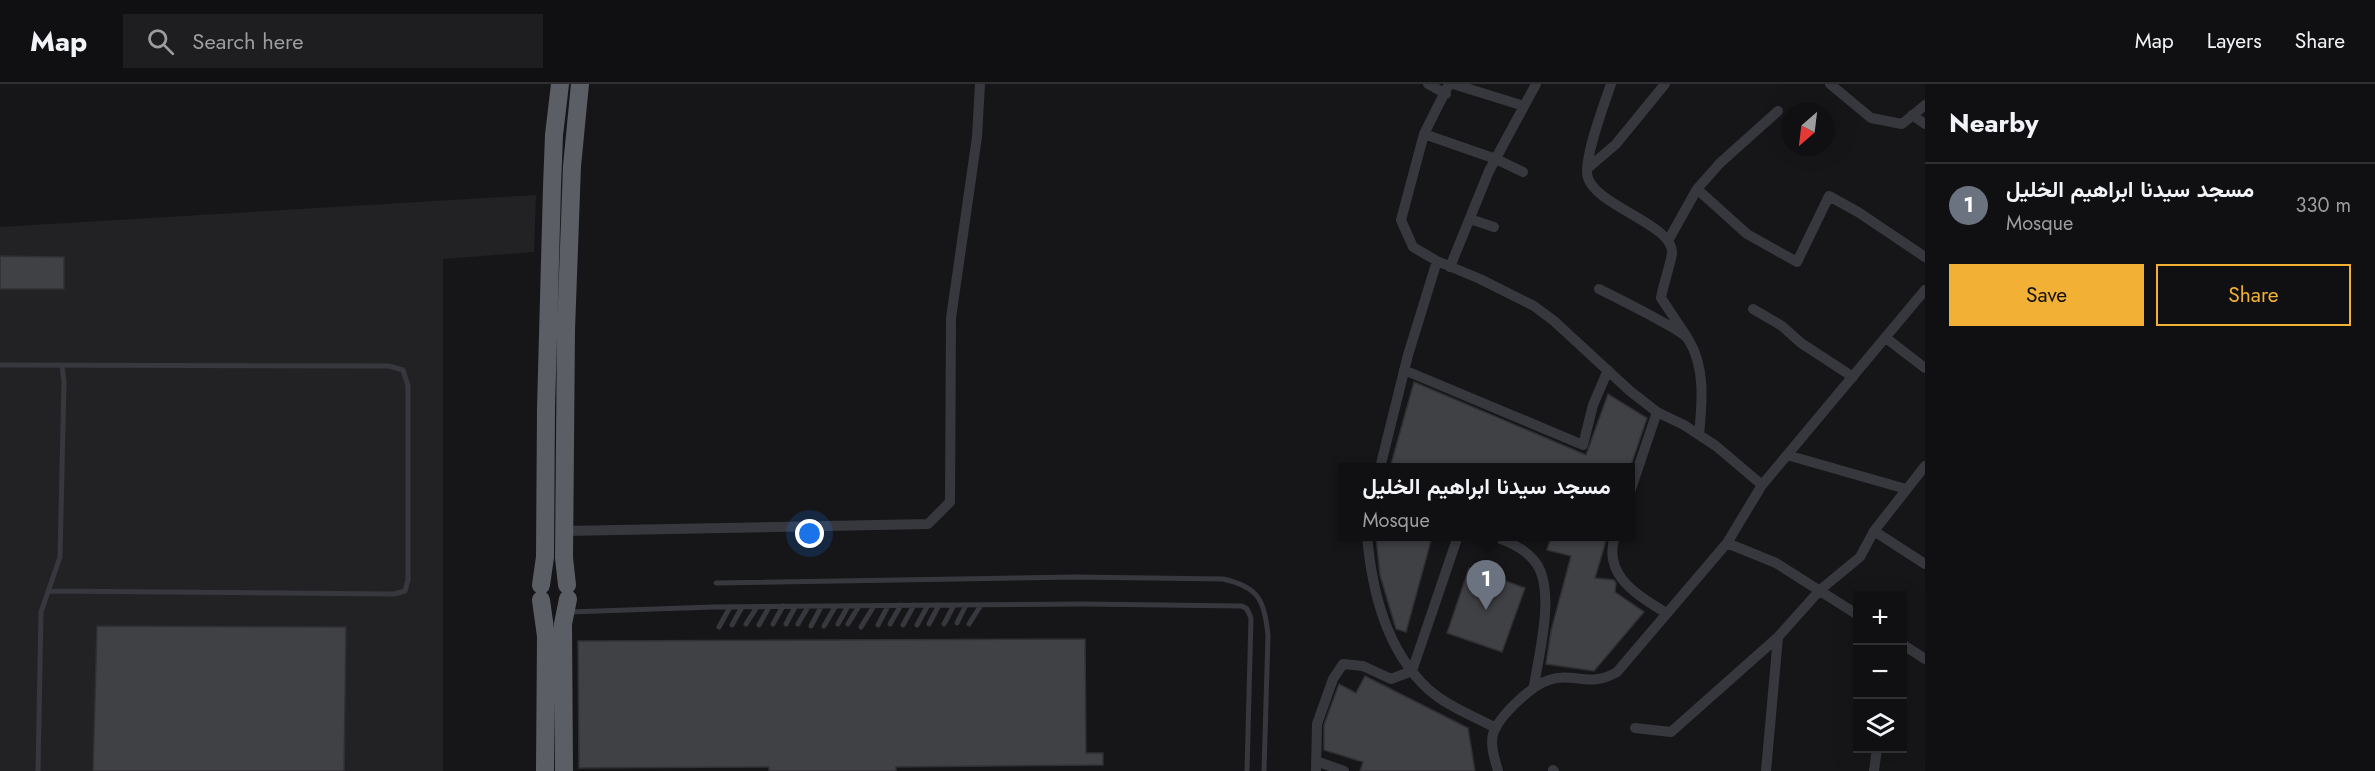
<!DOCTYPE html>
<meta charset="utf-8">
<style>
body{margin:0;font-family:Jost,Vazirmatn,sans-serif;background:#1e1e20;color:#f1f3f6}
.controls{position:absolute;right:18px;bottom:18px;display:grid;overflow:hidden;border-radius:0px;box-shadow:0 6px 24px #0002}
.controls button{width:54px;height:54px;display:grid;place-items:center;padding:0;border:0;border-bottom:2px solid #303032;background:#101012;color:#f1f3f6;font:30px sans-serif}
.compass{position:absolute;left:1781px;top:18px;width:54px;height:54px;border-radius:50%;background:#101012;box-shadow:0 6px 24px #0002;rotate:208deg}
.you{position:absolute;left:810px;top:450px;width:21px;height:21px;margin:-15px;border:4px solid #fff;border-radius:50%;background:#1a73e8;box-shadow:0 0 0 9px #1a73e833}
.badge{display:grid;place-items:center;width:39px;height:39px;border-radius:50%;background:#f2b134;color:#fff;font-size:20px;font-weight:700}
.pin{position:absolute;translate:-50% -50px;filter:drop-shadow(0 2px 3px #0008)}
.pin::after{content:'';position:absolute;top:32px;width:21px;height:18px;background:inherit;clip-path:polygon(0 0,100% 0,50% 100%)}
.popup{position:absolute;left:1338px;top:379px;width:297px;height:78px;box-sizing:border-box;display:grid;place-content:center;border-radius:0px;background:#101012;filter:drop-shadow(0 2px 4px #0005);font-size:20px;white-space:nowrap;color:#9c9d9f}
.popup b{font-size:22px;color:#f1f3f6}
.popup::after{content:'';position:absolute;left:50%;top:100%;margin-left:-12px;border:12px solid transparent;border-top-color:#101012}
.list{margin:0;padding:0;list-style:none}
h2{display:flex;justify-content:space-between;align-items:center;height:78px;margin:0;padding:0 24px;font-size:26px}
h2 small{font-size:20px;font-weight:400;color:#9c9d9f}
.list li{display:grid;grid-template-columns:39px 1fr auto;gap:18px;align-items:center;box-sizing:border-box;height:84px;padding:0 24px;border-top:2px solid #303032}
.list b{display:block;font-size:22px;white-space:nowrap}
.list p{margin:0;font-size:20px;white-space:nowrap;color:#9c9d9f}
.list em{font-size:20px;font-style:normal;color:#9c9d9f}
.actions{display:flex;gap:12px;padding:18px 24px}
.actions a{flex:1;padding:14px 0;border:2px solid #f2b134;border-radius:0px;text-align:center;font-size:21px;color:#f2b134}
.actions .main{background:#f2b134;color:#111}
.icon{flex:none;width:33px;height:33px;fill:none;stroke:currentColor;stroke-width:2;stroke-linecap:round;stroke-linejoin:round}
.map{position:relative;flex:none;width:1925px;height:687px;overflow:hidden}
header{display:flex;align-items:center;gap:36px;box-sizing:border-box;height:84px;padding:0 30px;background:#101012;border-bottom:2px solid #303032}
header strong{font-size:28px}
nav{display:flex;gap:33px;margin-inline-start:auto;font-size:21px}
.search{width:420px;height:54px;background:#1e1e20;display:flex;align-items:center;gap:15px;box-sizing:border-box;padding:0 21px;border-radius:0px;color:#9c9d9f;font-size:22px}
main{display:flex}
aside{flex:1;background:#101012}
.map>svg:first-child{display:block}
.built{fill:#222225}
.building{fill:#404145;stroke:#303034;stroke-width:1.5}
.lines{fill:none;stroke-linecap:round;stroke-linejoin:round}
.service{stroke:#37383d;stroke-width:5}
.minor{stroke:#37383d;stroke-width:10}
.trunk{stroke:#5b5e65;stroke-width:18}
</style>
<header>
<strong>Map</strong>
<div class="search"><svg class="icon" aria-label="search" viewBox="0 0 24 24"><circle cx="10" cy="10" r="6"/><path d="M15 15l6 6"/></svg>Search here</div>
<nav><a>Map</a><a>Layers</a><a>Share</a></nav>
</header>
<main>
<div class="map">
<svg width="1925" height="687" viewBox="0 0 1925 687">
<rect width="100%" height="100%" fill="#161618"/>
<path class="built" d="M536 111 534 168 443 175V687H0V143Z"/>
<path class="building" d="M0 172 64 173V205H0Z
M1414 298 1586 371 1608 310 1647 334 1630 384H1390Z
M1376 453H1432L1406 548 1396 545 1380 491Z
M1551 453H1607L1595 494 1614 496 1616 499 1615 508 1644 528 1594 587 1546 580 1551 547 1571 472 1547 466Z
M1469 484 1525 504 1502 568 1447 549Z
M97 542 346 543 344 687H93Z
M1085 555 1086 669H1103V681L896 683V687H769V683L579 684 578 557Z
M1365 592 1468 644 1475 687H1360L1363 678 1324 666V641L1339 600 1356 609Z"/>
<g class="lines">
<path class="service" d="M0 281 389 282 403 286 408 302V496L405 507 394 510 49 507
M716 499 1075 493 1223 495C1259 503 1264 516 1268 551L1264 687
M569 528 713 523 1083 520 1242 522 1247 525 1251 534 1247 687
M957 539 966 521
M746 540 757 523
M773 540 783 522
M786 540 795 523
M798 540 808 523
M838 540 848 522
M848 540 859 522
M890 540 901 521
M929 540 939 521
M944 540 954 521
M969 540 981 521
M732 541 742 523
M759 541 769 523
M878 541 888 522
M903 541 914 521
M917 541 928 521
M811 542 821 523
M824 542 835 523
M719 543 730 523
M861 543 874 522
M38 687 41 528 60 473 64 298 62 282"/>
<path class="minor" d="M1428 0 1446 10
M1449 0 1424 50 1401 136 1413 163 1437 177 1480 195 1534 222 1554 237 1630 307 1657 328 1684 341 1716 362 1762 401
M1453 0 1524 22
M1611 0C1605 18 1582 78 1588 94 1597 122 1674 141 1672 169 1671 179 1663 201 1661 214L1687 253
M1830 0 1871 34 1902 40 1925 21
M1912 31 1925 40
M1424 50 1496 75 1523 88
M1588 84 1616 60 1665 0
M1697 105 1720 79 1778 27
M1470 135 1494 143
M1669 155 1697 105 1747 150 1797 178 1829 112 1858 128 1925 173
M1450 183 1489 87 1536 0
M1599 205C1613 212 1682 246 1688 255 1706 283 1702 320 1699 351
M1753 225 1782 242 1801 259 1853 293
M1886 254 1925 284
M1404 286 1583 361 1593 321 1608 286
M1787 371 1906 405
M1380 384 1408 271 1437 177
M1630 408 1657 328
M565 447 928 440 950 418 951 234 977 53 980 0
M1874 447 1925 480
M1367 452C1372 507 1386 566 1428 605 1447 622 1473 632 1496 644
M1491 452C1510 457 1532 468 1540 486 1553 516 1539 570 1534 602
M1615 452C1602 492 1638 511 1666 529
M1727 459 1776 479 1858 531
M1902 560 1925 575
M1635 644 1671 648 1778 553 1820 506 1860 473 1874 447 1925 382
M1316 677 1344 687
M1553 686 1554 687
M1316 687 1317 640 1333 595 1343 580 1363 582 1391 595 1412 587 1458 452
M1498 687C1495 676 1490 662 1493 650 1498 633 1532 601 1549 596 1574 588 1590 604 1617 588L1727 459 1762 401 1925 206
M1766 687 1778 553
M1874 687 1877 664"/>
<path class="trunk" d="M541 501 545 473 546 325 552 103 554 51 560 0
M567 501 564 474 566 246 572 82 580 0
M541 516 546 552 545 687
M564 687 563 540 568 515"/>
</g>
</svg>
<div class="controls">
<button>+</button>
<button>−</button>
<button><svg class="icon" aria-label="layers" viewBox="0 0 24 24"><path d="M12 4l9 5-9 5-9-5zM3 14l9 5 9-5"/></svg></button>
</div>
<svg class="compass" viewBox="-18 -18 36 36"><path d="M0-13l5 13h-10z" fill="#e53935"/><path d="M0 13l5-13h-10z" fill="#9c9d9f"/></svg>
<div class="you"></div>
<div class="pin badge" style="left:1486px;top:526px;background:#6b7280">1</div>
<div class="popup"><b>مسجد سيدنا ابراهيم الخليل</b>Mosque</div>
</div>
<aside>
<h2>Nearby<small></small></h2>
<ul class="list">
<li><span class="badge" style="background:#6b7280">1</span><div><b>مسجد سيدنا ابراهيم الخليل</b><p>Mosque</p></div><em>330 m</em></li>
</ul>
<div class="actions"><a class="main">Save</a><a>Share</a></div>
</aside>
</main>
